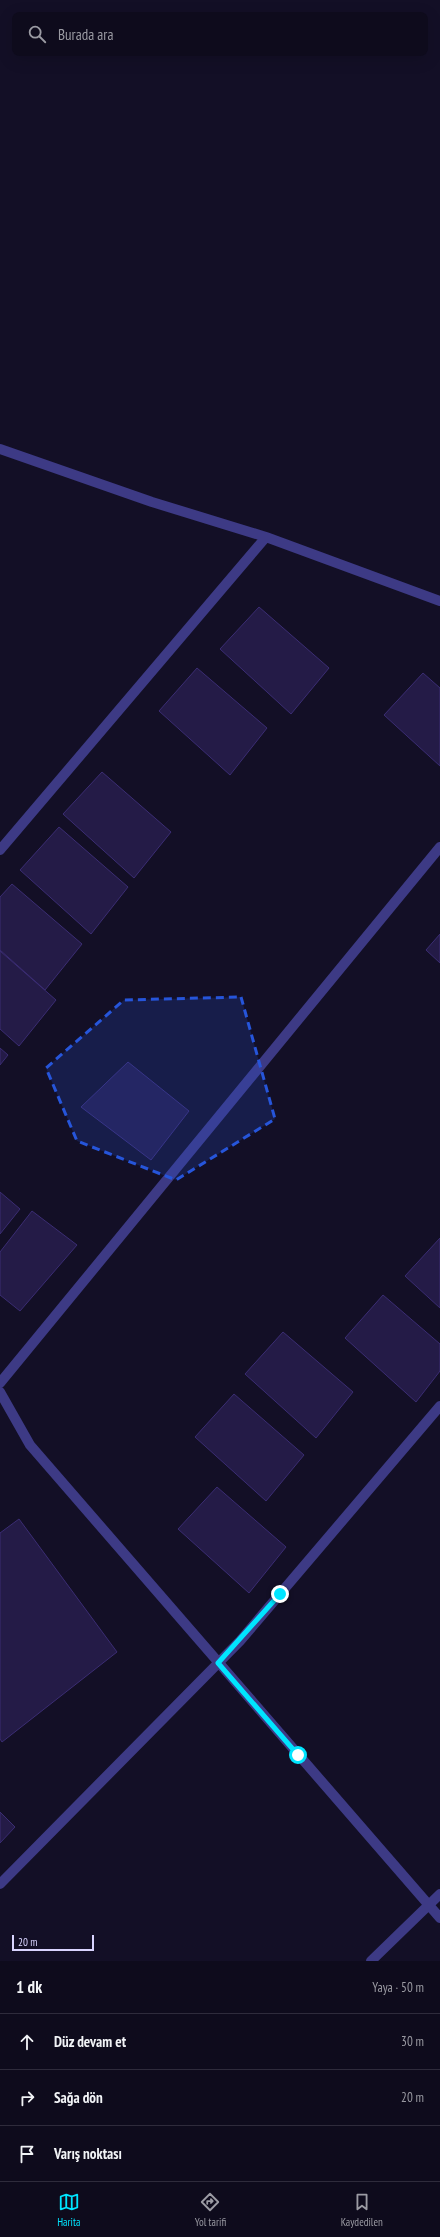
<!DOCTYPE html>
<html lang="tr">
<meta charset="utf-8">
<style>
body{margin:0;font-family:"PT Sans Narrow",sans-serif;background:#1c1929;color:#f1f3f6}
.scale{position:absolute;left:12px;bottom:10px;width:82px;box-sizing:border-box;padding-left:4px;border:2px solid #d9d4ff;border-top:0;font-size:11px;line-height:14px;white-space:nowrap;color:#d9d4ff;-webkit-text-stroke:3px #130f26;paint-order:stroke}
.stop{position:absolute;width:12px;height:12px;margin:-9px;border:3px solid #00e5ff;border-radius:50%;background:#fff}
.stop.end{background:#00e5ff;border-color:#fff;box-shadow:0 1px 4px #0008}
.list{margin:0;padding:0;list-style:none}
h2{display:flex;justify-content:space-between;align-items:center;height:52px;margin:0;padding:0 16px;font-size:17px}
h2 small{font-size:13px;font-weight:400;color:#9b9ba3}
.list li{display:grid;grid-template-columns:26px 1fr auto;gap:12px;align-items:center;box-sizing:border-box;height:56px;padding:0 16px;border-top:1px solid #2e2b3b}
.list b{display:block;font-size:15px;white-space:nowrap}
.list em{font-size:13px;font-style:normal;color:#9b9ba3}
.icon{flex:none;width:22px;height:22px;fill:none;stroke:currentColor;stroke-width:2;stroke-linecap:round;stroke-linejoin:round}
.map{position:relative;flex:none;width:440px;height:1961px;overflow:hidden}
.search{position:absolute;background:#0e0b1c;box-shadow:0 4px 16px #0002;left:12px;right:12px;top:12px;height:44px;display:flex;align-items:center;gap:10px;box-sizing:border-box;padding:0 14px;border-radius:8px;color:#9b9ba3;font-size:15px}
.sheet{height:220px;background:#0e0b1c}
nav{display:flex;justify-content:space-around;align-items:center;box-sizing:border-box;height:56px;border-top:1px solid #2e2b3b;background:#0e0b1c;font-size:11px;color:#9b9ba3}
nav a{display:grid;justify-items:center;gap:2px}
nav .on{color:#00e5ff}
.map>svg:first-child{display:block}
.building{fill:#241b47;stroke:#3b2d73}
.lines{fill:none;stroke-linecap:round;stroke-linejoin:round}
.street{stroke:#3d3a85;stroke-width:10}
.route{stroke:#00e5ff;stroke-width:5}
.marked{fill:#2655da;fill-opacity:0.2;stroke:#2655da;stroke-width:3;stroke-dasharray:8 5;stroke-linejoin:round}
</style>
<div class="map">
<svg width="440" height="1961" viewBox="0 0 440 1961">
<rect width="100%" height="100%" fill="#130f26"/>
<path class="building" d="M259 607 329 668 291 714 220 649Z
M197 668 267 728 230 775 159 711Z
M423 673 440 688V766L384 715Z
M102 772 171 832 134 878 63 814Z
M59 827 128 887 91 934 20 870Z
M12 884 82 944 45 990 0 950V897Z
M440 934V963L426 950Z
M0 951 56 1000 19 1046 0 1029Z
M0 1048 8 1055 0 1065Z
M128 1062 189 1111 151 1160 81 1107Z
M0 1192 20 1209 0 1234Z
M32 1211 77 1245 20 1311 0 1295V1252Z
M440 1238V1308L405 1276Z
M383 1295 440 1344V1371L416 1402 345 1338Z
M283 1332 353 1392 316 1438 245 1374Z
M234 1394 304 1455 266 1501 195 1437Z
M217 1487 286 1547 249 1593 178 1529Z
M19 1519 117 1652 2 1742 0 1739V1533Z
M0 1812 15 1827 0 1843Z"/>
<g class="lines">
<path class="street" d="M0 449 152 502 266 537 440 601
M0 850 266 537
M0 1383 440 847
M0 1392 30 1445 440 1918
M0 1884 240 1641 440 1406
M371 1961 440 1894"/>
</g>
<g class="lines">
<path class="route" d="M280 1594 218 1663 298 1755"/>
</g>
<path class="marked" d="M241 997 275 1119 176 1180 77 1141 46 1068 124 1000Z"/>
</svg>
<div class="scale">20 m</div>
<div class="stop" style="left:298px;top:1755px"></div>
<div class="stop end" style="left:280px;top:1594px"></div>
<div class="search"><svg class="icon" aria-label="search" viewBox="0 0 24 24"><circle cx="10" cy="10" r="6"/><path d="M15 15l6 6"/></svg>Burada ara</div>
</div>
<section class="sheet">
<h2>1 dk<small>Yaya · 50 m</small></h2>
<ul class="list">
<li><svg class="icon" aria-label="ahead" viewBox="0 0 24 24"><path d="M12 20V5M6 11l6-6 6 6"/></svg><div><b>Düz devam et</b></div><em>30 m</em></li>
<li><svg class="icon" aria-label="right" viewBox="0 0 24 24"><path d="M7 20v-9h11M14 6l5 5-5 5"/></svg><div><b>Sağa dön</b></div><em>20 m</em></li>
<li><svg class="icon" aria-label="arrive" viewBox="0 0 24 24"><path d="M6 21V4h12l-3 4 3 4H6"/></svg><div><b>Varış noktası</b></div></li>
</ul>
</section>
<nav>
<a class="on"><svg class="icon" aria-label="map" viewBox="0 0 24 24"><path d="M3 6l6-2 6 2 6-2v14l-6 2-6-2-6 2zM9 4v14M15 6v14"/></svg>Harita</a>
<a><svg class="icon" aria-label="directions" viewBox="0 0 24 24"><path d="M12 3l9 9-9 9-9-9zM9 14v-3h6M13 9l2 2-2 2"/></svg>Yol tarifi</a>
<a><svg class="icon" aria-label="saved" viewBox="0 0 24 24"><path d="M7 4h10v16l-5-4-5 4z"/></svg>Kaydedilen</a>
</nav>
